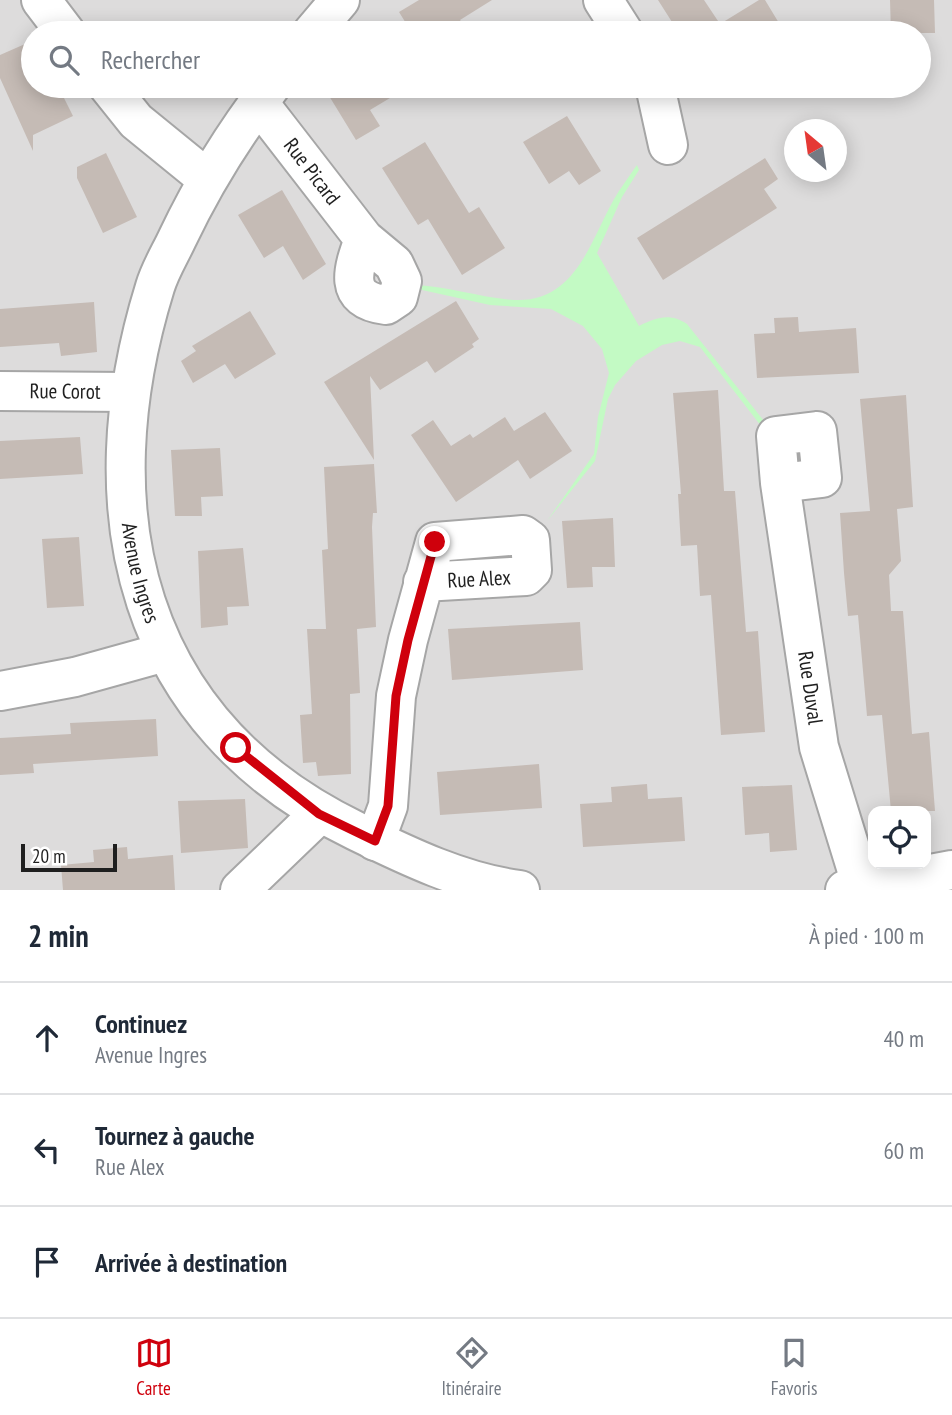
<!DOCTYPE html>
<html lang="fr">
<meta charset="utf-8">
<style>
body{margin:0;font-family:"PT Sans Narrow",sans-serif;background:#f6f6f7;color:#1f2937}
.controls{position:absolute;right:21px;bottom:21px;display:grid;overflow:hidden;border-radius:14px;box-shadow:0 4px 18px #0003}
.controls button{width:63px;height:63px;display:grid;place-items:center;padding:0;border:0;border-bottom:2px solid #e0e1e3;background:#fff;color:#1f2937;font:35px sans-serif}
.compass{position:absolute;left:784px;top:119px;width:63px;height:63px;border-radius:50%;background:#fff;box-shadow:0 4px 18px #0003;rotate:331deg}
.scale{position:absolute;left:21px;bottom:18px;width:96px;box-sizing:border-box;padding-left:7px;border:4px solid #1f1f1f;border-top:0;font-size:19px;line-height:24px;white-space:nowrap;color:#1f1f1f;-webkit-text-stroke:5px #fff;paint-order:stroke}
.stop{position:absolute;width:21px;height:21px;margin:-16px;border:5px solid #cf000c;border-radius:50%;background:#fff}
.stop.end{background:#cf000c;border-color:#fff;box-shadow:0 2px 7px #0008}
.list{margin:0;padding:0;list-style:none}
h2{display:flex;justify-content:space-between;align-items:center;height:91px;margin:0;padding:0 28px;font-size:30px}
h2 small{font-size:23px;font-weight:400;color:#747a83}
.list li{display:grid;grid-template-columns:46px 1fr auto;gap:21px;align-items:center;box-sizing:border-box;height:112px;padding:0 28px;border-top:2px solid #e0e1e3}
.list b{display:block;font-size:26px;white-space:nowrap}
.list p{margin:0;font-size:23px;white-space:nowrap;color:#747a83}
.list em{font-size:23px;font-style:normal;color:#747a83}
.icon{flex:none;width:38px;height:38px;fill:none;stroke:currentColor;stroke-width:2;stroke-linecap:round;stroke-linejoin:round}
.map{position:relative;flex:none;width:952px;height:890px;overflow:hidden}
.search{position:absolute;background:#fff;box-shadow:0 4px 18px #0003;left:21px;right:21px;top:21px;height:77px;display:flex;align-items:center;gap:18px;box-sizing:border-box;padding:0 24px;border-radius:38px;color:#747a83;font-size:26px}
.sheet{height:427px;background:#fff}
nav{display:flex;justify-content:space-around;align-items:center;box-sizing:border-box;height:98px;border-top:2px solid #e0e1e3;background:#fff;font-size:19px;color:#747a83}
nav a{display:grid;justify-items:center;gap:4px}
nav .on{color:#cf000c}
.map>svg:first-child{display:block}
.residential{fill:#dddcdc;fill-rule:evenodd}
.park{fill:#c3fac4}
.building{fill:#c5bbb5}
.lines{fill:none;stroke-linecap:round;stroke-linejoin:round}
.minor-casing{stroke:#a6a6a6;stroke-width:42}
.minor{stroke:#fff;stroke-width:38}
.route{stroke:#cf000c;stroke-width:9}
.labels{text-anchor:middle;stroke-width:7;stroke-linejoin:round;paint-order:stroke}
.street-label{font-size:21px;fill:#1f1f1f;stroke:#fff}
</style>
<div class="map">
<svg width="952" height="890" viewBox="0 0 952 890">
<rect width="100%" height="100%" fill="#f0ece6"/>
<path class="residential" d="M0 0H952V890H0ZM33 33H919V86H33ZM794 130H836V172H794ZM873 811H926V864H873Z"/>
<path class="park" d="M637 165 639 170 622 197 597 253 639 326C657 317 670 313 687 324L764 421 761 426 700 347 680 341 662 345 636 361 615 385 608 399 595 461 547 521 594 454 598 417 609 373 602 349 583 326 551 309 490 305 413 288V285C447 286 482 298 514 300 575 303 590 242 613 201 620 188 629 177 637 165Z"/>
<path class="building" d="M419 0H492L460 20 468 33H412L399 12Z
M658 0H704L720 24 759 0H765L785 33H679Z
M890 0H934L935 33H891Z
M25 44 33 61V86H58L73 116 33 135V151L0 78V55Z
M323 86H410L370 110 380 126 356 140Z
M567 116 601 171 579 185 569 171 549 184 523 142Z
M425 142 469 213 479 207 505 248 462 275 428 219 418 225 382 168Z
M106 153 137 217 103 233 77 178V167Z
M765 158 778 179 764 189 777 208 663 280 637 238Z
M282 190 326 264 303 280 283 246 264 258 238 215Z
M456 301 479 339 472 344 474 347 435 373 427 361 380 390 370 376 374 460 324 382Z
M94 302 97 352 61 356 59 343 0 347V309Z
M250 311 276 354 235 379 225 364 193 383 181 361 196 351 192 346Z
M798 317 799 332 856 328 859 373 757 378 754 334 775 333 774 318Z
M718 390 724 491H735L746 632 758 631 765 732 721 735 711 595 700 596 697 545 681 546 678 494H681L673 393Z
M906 395 913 507 897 509 901 561 889 575 891 611H903L912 734 929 732 935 811H891L882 715 867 716 858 615 848 616 844 573 840 513 870 511 860 399Z
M545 412 572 451 530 479 518 460 456 502 411 435 433 420 451 446 470 434 473 438 505 417 514 431Z
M80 437 83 474 0 479V441Z
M220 448 223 496 201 497 202 516H175L171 450Z
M374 464 377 513H373L372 527 376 627 357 629 360 693 350 694 351 774 318 776 316 762 303 763 300 715 312 714 307 629H326L322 550 328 549 324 467Z
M613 518 615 567H592L593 587 567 588 562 521Z
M79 537 84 606 47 608 42 539Z
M243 548 249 606 227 607 228 625 201 628 198 551Z
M580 622 583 670 452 680 448 629Z
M156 719 158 756 33 764 34 773 0 775V738L71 734 70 723Z
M539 764 542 808 440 815 437 772Z
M647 784 648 799 682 797 685 841 583 847 580 804 612 802 611 787Z
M792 785 797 850 770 852 769 833 745 835 742 787Z
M245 799 248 848 181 853 178 801Z
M127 847 128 859 173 855 175 890H63L61 865 94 862 93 850Z"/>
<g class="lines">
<defs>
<g id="minor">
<path d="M41 0 66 33"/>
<path d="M603 0 624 33"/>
<path d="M312 33 340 0"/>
<path d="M108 86 136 121 206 178"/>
<path id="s1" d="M271 86C234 134 203 184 177 239 170 254 160 270 155 287 86 510 133 723 356 831 407 856 463 883 520 890"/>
<path d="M655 86 668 145"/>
<path id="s2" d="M258 102 364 239 394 264 402 281 398 297 386 305C342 300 353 269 364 239"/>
<path id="s3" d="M0 391 129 392"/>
<path id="s4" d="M780 483 822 478 817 431 776 436 780 483 819 747 862 887"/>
<path d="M0 691 75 677 165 652"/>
<path d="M375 841 388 806 396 696 408 640 435 542 523 535 530 540 532 570 526 576 423 582"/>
<path d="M240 890 319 814"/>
<path d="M845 890 952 870"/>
</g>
</defs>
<use href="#minor" class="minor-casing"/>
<use href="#minor" class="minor"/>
</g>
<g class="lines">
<path class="route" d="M236 748 319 814 375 841 388 806 396 696 408 640 435 542"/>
</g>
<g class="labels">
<g class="street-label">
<text dy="7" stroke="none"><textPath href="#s2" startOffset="88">Rue Picard</textPath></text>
<text dy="7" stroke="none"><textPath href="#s3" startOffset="65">Rue Corot</textPath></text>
<text dy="7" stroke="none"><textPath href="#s1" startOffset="523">Avenue Ingres</textPath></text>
<text transform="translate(479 579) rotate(-3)" y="7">Rue Alex</text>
<text dy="7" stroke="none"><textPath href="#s4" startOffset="385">Rue Duval</textPath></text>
</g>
</g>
</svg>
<div class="controls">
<button><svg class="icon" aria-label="locate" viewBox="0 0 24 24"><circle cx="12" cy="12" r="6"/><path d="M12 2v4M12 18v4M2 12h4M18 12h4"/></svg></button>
</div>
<svg class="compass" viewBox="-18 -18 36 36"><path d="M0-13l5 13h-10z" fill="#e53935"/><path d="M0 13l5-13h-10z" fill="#747a83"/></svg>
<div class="scale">20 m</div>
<div class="stop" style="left:236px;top:748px"></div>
<div class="stop end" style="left:435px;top:542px"></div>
<div class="search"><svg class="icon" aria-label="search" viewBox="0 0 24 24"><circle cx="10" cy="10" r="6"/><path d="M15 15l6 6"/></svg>Rechercher</div>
</div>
<section class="sheet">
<h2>2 min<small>À pied · 100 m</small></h2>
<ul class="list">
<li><svg class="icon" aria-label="ahead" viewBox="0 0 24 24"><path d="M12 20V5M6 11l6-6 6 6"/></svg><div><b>Continuez</b><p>Avenue Ingres</p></div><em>40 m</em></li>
<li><svg class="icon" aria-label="left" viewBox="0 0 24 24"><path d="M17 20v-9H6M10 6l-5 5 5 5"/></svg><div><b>Tournez à gauche</b><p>Rue Alex</p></div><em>60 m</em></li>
<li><svg class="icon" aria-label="arrive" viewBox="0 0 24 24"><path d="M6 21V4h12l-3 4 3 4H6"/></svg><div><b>Arrivée à destination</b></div></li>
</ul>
</section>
<nav>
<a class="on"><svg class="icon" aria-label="map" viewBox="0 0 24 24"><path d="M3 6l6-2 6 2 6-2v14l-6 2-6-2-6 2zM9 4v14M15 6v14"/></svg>Carte</a>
<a><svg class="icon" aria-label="directions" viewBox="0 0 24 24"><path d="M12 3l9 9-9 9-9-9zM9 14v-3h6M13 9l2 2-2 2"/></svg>Itinéraire</a>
<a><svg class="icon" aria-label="saved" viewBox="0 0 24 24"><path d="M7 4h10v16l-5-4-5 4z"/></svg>Favoris</a>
</nav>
